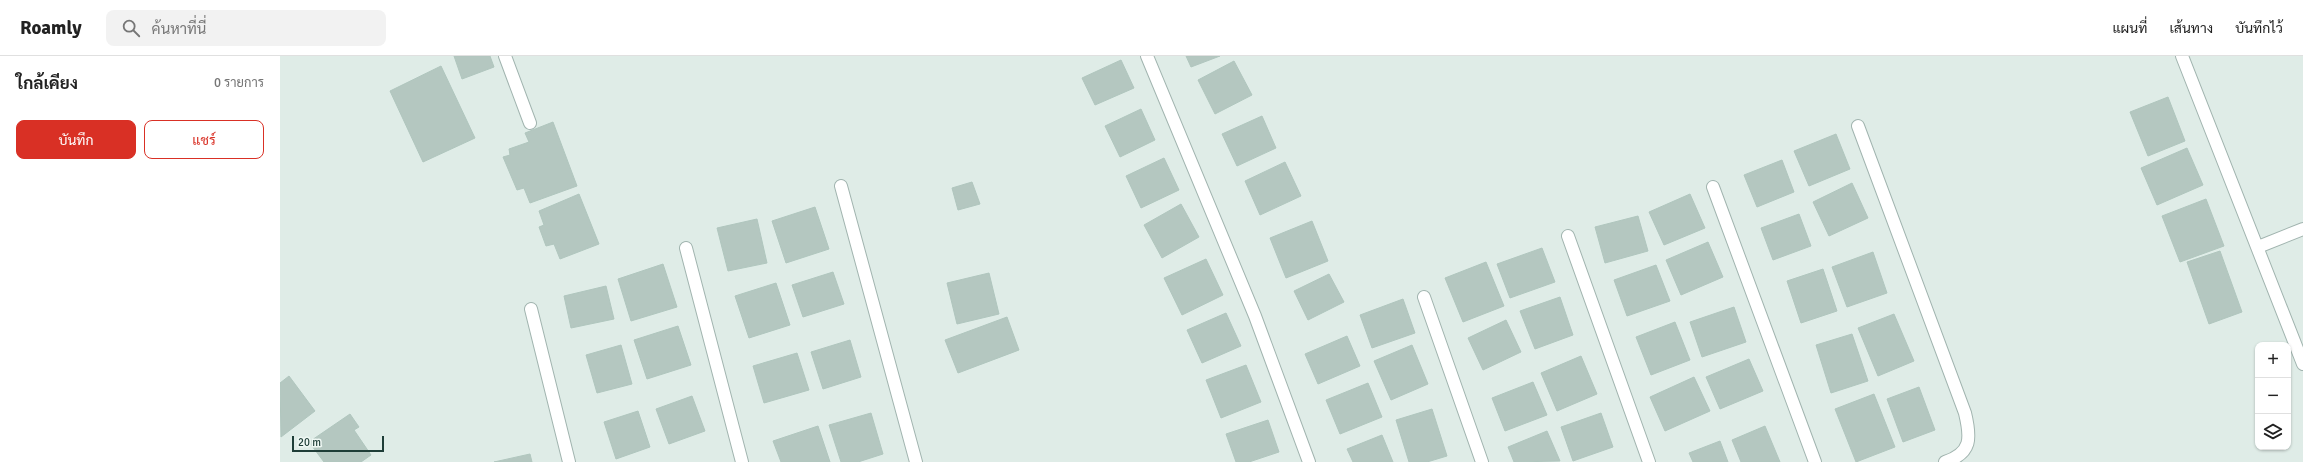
<!DOCTYPE html>
<html lang="th">
<meta charset="utf-8">
<style>
body{margin:0;font-family:Signika,Sarabun,sans-serif;background:#f2f2f2;color:#222}
.controls{position:absolute;right:12px;bottom:12px;display:grid;overflow:hidden;border-radius:8px;box-shadow:0 1px 3px #0004}
.controls button{width:36px;height:36px;display:grid;place-items:center;padding:0;border:0;border-bottom:1px solid #e0e0e0;background:#fff;color:#222;font:20px sans-serif}
.scale{position:absolute;left:12px;bottom:10px;width:92px;box-sizing:border-box;padding-left:4px;border:2px solid #1e3d37;border-top:0;font-size:11px;line-height:14px;white-space:nowrap;color:#1e3d37;-webkit-text-stroke:3px #eff8f4;paint-order:stroke}
.list{margin:0;padding:0;list-style:none}
h2{display:flex;justify-content:space-between;align-items:center;height:52px;margin:0;padding:0 16px;font-size:17px}
h2 small{font-size:13px;font-weight:400;color:#767676}
.actions{display:flex;gap:8px;padding:12px 16px}
.actions a{flex:1;padding:9px 0;border:1px solid #d93025;border-radius:8px;text-align:center;font-size:14px;color:#d93025}
.actions .main{background:#d93025;color:#fff}
.icon{flex:none;width:22px;height:22px;fill:none;stroke:currentColor;stroke-width:2;stroke-linecap:round;stroke-linejoin:round}
.map{position:relative;flex:none;width:2023px;height:406px;overflow:hidden}
header{display:flex;align-items:center;gap:24px;box-sizing:border-box;height:56px;padding:0 20px;background:#fff;border-bottom:1px solid #e0e0e0}
header strong{font-size:19px}
nav{display:flex;gap:22px;margin-inline-start:auto;font-size:14px}
.search{width:280px;height:36px;background:#f2f2f2;display:flex;align-items:center;gap:10px;box-sizing:border-box;padding:0 14px;border-radius:8px;color:#767676;font-size:15px}
main{display:flex}
aside{flex:1;background:#fff}
.map>svg:first-child{display:block}
.building{fill:#b4c7c0;stroke:#b0c6be}
.lines{fill:none;stroke-linecap:round;stroke-linejoin:round}
.minor-casing{stroke:#a1b4af;stroke-width:14}
.minor{stroke:#fff;stroke-width:12}
</style>
<header>
<strong>Roamly</strong>
<div class="search"><svg class="icon" aria-label="search" viewBox="0 0 24 24"><circle cx="10" cy="10" r="6"/><path d="M15 15l6 6"/></svg>ค้นหาที่นี่</div>
<nav><a>แผนที่</a><a>เส้นทาง</a><a>บันทึกไว้</a></nav>
</header>
<main>
<aside>
<h2>ใกล้เคียง<small>0 รายการ</small></h2>
<ul class="list">
</ul>
<div class="actions"><a class="main">บันทึก</a><a>แชร์</a></div>
</aside>
<div class="map">
<svg width="2023" height="406" viewBox="0 0 2023 406">
<rect width="100%" height="100%" fill="#dfece7"/>
<path class="building" d="M174 0H210L214 11 182 23Z
M906 0H940L911 11Z
M841 4 854 32 815 49 802 22Z
M954 5 972 39 935 58 918 24Z
M161 10 195 82 143 106 110 35Z
M1888 41 1905 85 1868 100 1850 56Z
M861 53 875 84 840 101 825 70Z
M982 60 996 92 957 110 942 78Z
M273 66 297 130 250 147 244 132 237 134 223 101 230 99 229 93 249 86 245 77Z
M1556 78 1570 113 1529 130 1514 95Z
M1907 92 1923 129 1877 149 1861 112Z
M884 102 899 134 861 152 846 120Z
M1502 104 1514 136 1477 151 1464 119Z
M1005 106 1021 140 980 159 965 125Z
M692 126 700 148 678 154 672 132Z
M1572 127 1588 162 1549 180 1533 146Z
M299 138 319 188 280 203 274 188 266 190 259 171 264 169 259 155Z
M1410 138 1425 172 1384 189 1369 156Z
M1926 143 1944 190 1900 206 1882 160Z
M901 148 919 181 882 202 864 169Z
M535 151 549 193 506 207 492 165Z
M1519 158 1531 190 1493 204 1481 172Z
M1358 160 1368 195 1325 207 1315 171Z
M477 163 487 207 448 215 437 172Z
M1032 165 1048 205 1006 222 990 182Z
M1428 186 1443 221 1401 239 1386 204Z
M1262 192 1275 226 1230 242 1217 208Z
M1940 195 1962 256 1929 268 1907 206Z
M1593 196 1607 237 1567 251 1552 211Z
M926 203 943 239 902 259 884 222Z
M1206 206 1224 250 1183 266 1165 222Z
M383 208 397 251 351 265 338 223Z
M1376 209 1390 245 1347 260 1334 224Z
M1543 213 1557 255 1521 267 1507 225Z
M553 216 564 248 523 261 512 229Z
M709 217 719 258 677 268 667 227Z
M1049 218 1064 246 1028 264 1014 235Z
M496 227 510 269 469 282 455 240Z
M326 230 334 263 291 272 284 240Z
M1280 241 1293 279 1255 293 1240 255Z
M1123 243 1135 277 1092 292 1080 259Z
M1454 251 1466 286 1422 301 1410 266Z
M946 257 961 290 922 307 907 274Z
M1614 258 1634 305 1598 320 1578 272Z
M727 261 739 294 678 317 665 284Z
M1226 264 1241 296 1203 314 1188 282Z
M1395 266 1410 304 1371 319 1356 281Z
M398 270 411 309 367 323 354 284Z
M1572 278 1588 325 1551 337 1536 289Z
M1067 280 1080 310 1038 328 1025 298Z
M570 284 581 321 543 333 531 296Z
M341 289 352 328 317 337 306 299Z
M1132 289 1148 328 1111 344 1094 305Z
M517 297 529 334 484 347 473 310Z
M1301 300 1317 338 1277 355 1261 317Z
M1469 303 1483 335 1440 353 1426 321Z
M966 309 981 346 941 362 926 324Z
M9 320 35 355 1 381 0 327Z
M1414 321 1430 355 1385 375 1370 341Z
M1253 326 1267 359 1225 375 1212 342Z
M1088 327 1102 361 1060 378 1046 344Z
M1639 331 1655 374 1623 386 1607 343Z
M1594 338 1615 391 1576 406 1555 353Z
M412 340 425 375 389 388 376 353Z
M1152 353 1167 400 1147 406H1129L1116 364Z
M358 355 370 391 336 403 324 366Z
M591 357 603 398 578 406H561L549 369Z
M1321 357 1333 391 1293 405 1281 371Z
M70 358 79 371 74 374 91 399 81 406H44L29 386Z
M988 364 999 396 969 406H956L946 378Z
M538 370 550 406H501L493 385Z
M1485 370 1500 406H1461L1452 384Z
M1267 375 1280 405 1234 406 1228 391Z
M1102 379 1113 406H1073L1067 393Z
M1440 385 1448 406H1413L1409 397Z
M250 398 252 406H214Z"/>
<g class="lines">
<defs>
<path id="minor" d="M225 0 250 67
M867 0 975 260 1029 406
M1902 0 2023 308
M1578 70 1685 357C1691 382 1692 397 1665 406
M561 130 636 406
M1433 131 1535 406
M1288 180 1369 406
M1978 191 2023 173
M406 192 462 406
M1144 241 1202 406
M251 253 289 406"/>
</defs>
<use href="#minor" class="minor-casing"/>
<use href="#minor" class="minor"/>
</g>
</svg>
<div class="controls">
<button>+</button>
<button>−</button>
<button><svg class="icon" aria-label="layers" viewBox="0 0 24 24"><path d="M12 4l9 5-9 5-9-5zM3 14l9 5 9-5"/></svg></button>
</div>
<div class="scale">20 m</div>
</div>
</main>
